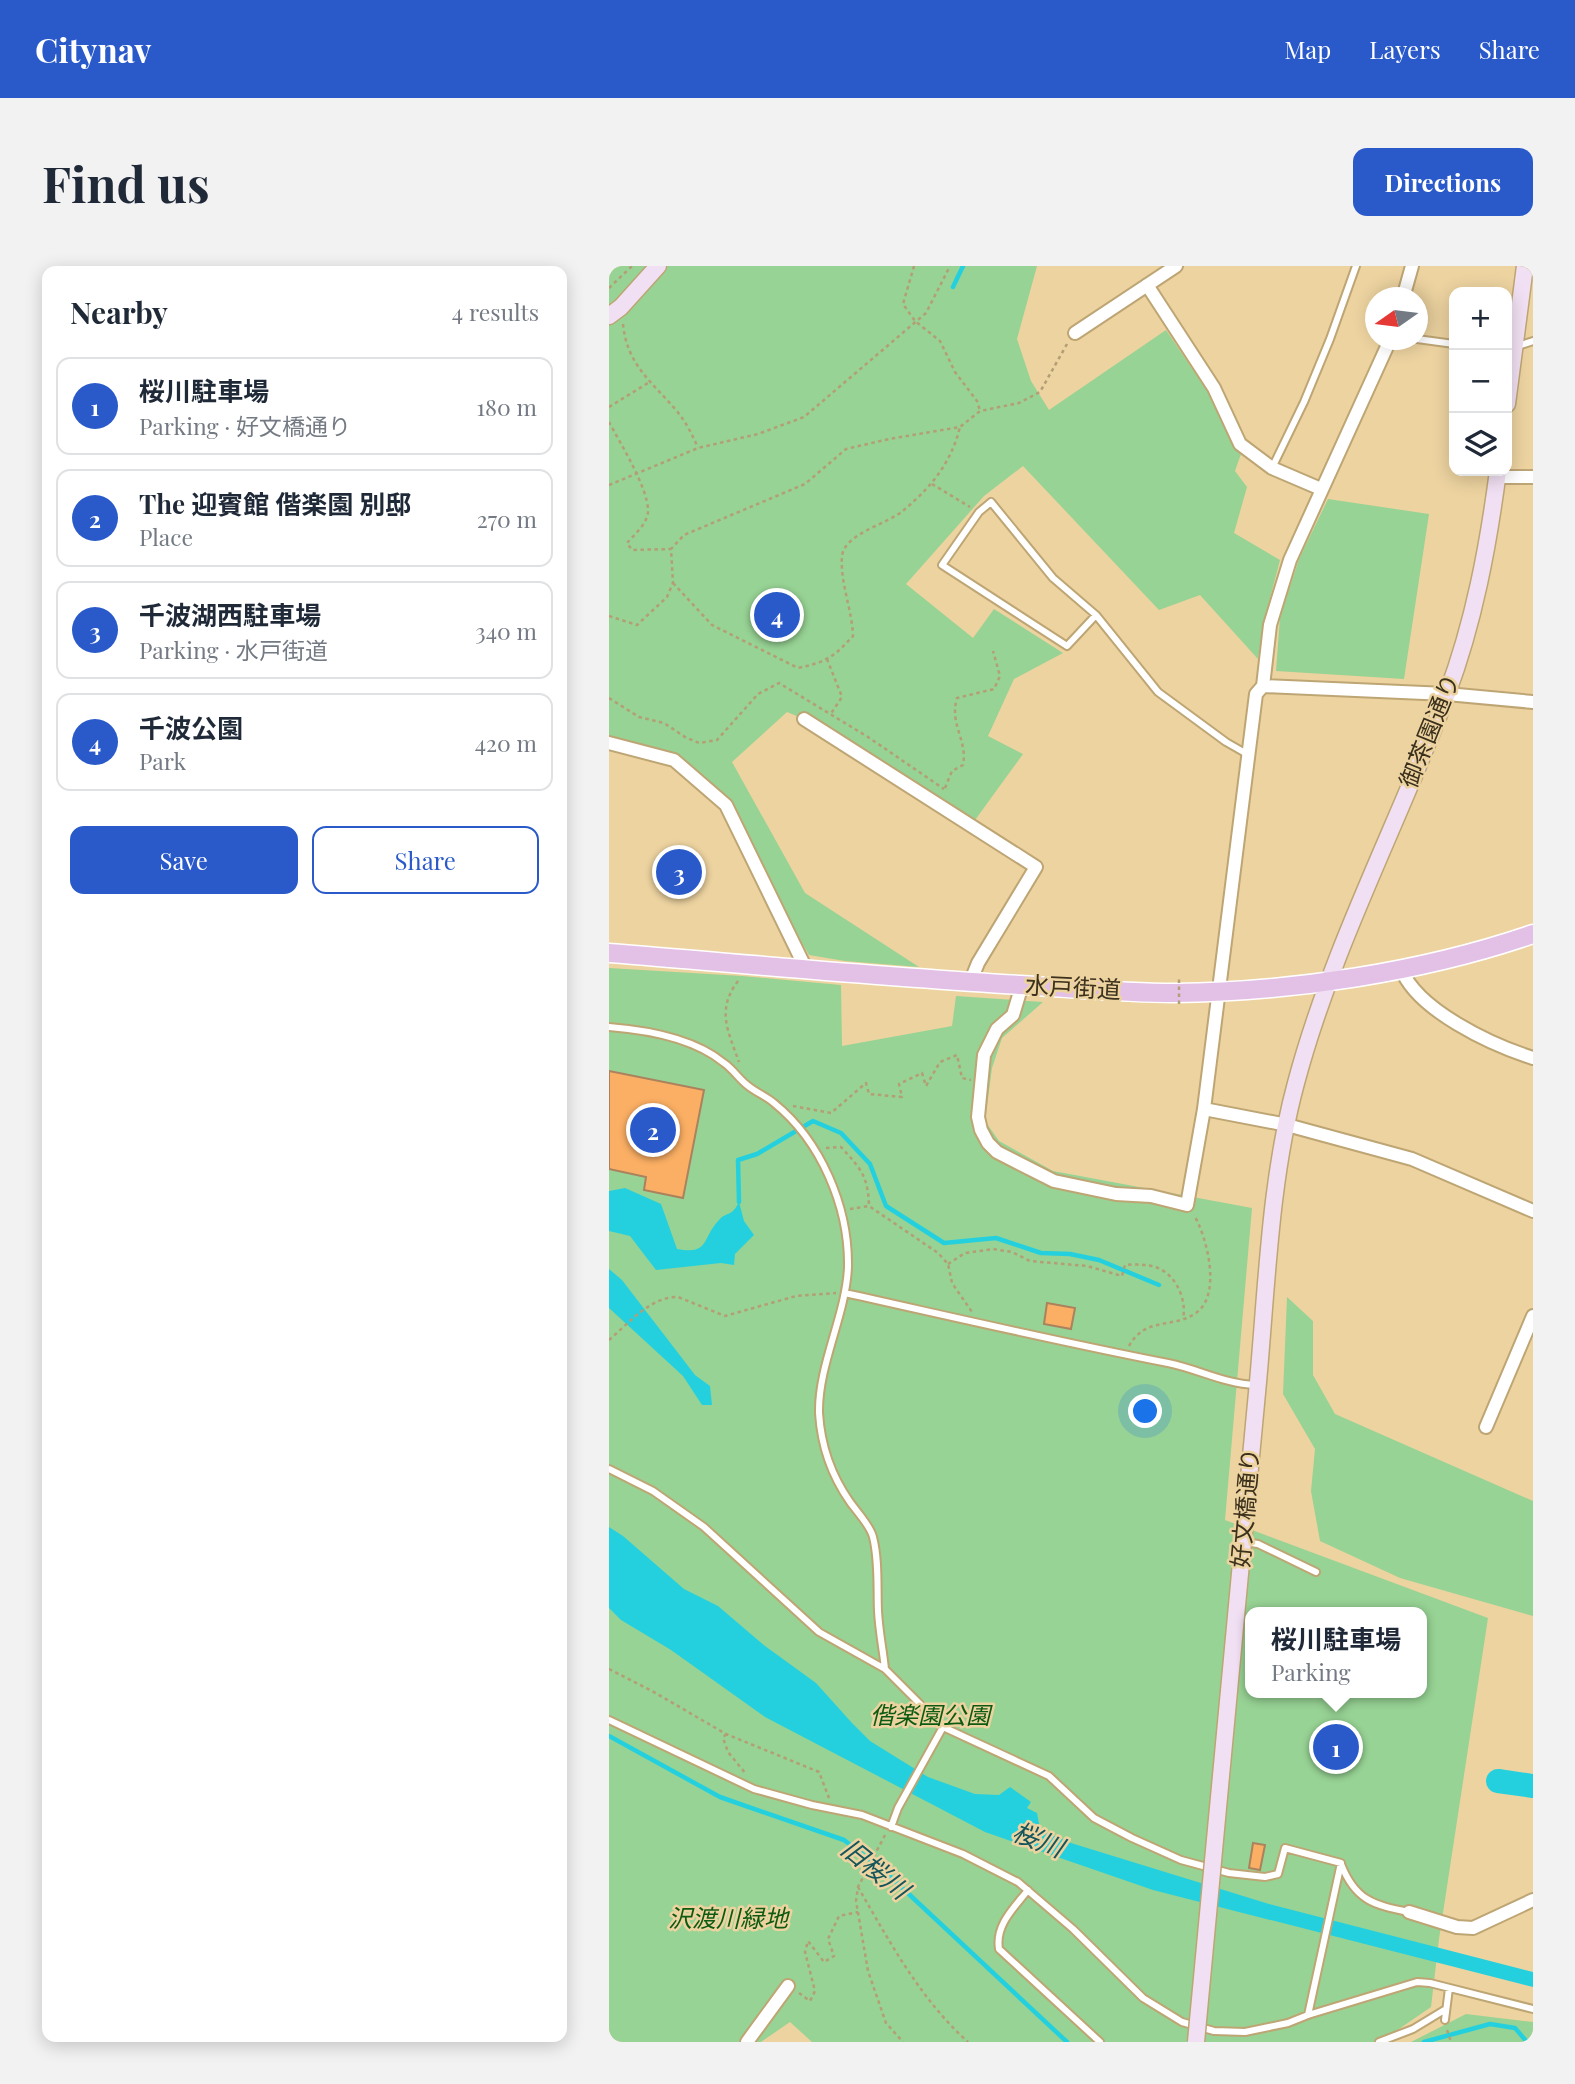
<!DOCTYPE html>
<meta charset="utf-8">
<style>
body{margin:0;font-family:"Playfair Display","Noto Sans JP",serif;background:#f2f2f3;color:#1f2937}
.controls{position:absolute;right:21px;top:21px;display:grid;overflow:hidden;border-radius:14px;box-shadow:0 4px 18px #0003}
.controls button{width:63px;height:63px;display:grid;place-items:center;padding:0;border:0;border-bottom:2px solid #e0e1e3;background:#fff;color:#1f2937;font:35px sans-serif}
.compass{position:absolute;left:756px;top:21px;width:63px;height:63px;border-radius:50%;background:#fff;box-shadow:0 4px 18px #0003;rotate:256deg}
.you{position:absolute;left:537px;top:1146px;width:24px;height:24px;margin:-18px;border:5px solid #fff;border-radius:50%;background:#1a73e8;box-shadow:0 0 0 10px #1a73e833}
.badge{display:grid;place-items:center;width:46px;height:46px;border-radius:50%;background:#2a5ac9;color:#fff;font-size:23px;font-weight:700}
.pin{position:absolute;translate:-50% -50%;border:4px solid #fff;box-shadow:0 2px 7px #0006}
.popup{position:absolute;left:636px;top:1341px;width:182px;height:91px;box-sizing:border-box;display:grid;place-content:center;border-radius:14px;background:#fff;filter:drop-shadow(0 2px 5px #0005);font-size:23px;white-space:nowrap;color:#747a83}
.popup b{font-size:26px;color:#1f2937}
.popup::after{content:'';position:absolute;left:50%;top:100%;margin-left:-14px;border:14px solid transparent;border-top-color:#fff}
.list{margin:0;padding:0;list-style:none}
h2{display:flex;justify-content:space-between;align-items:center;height:91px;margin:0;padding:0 28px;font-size:30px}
h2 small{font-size:23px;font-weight:400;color:#747a83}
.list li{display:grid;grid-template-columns:46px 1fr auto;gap:21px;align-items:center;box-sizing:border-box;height:98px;margin:0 14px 14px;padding:0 14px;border:2px solid #e0e1e3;border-radius:14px}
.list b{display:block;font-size:26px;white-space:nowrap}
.list p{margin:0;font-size:23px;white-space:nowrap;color:#747a83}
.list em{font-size:23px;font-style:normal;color:#747a83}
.actions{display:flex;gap:14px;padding:21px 28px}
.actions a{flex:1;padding:16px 0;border:2px solid #2a5ac9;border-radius:14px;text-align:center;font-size:24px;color:#2a5ac9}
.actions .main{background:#2a5ac9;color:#fff}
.icon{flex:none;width:38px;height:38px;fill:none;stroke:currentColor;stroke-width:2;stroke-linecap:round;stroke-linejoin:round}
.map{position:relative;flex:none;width:924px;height:1776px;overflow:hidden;border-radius:14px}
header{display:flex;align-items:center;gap:42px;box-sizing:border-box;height:98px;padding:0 35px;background:#2a5ac9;color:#fff}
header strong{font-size:33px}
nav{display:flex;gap:38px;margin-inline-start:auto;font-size:24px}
.intro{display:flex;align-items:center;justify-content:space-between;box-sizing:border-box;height:168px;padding:0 42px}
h1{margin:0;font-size:49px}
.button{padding:18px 32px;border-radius:14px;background:#2a5ac9;color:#fff;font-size:24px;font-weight:700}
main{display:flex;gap:42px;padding:0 42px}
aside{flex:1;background:#fff;border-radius:14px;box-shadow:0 4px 18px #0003}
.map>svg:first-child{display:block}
.green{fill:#97d394;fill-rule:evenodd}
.water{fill:#25d0de}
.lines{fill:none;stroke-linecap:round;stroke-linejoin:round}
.stream{stroke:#25d0de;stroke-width:4.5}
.river{stroke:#25d0de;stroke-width:24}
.building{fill:#fbaf64;stroke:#ab825d;stroke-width:2}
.lane-casing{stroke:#bea574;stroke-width:10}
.street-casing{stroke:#bea574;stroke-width:16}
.secondary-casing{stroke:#bea574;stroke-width:19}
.primary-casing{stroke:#fff;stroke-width:21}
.path{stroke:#b39e75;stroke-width:2.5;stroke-dasharray:3.5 3.5;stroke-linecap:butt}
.lane{stroke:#fff;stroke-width:6}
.street{stroke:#fff;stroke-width:12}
.secondary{stroke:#f1e0f3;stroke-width:16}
.primary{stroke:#e3c1e6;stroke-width:18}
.secondary-bridge-casing{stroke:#bea574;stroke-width:19;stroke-linecap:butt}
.path-bridge{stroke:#b39e75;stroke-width:2.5;stroke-dasharray:3.5 3.5;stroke-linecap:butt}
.secondary-bridge{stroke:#f1e0f3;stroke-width:16}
.labels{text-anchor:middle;stroke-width:5;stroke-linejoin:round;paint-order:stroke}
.street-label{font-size:24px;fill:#3b311d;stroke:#edd3a0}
.park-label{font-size:24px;font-style:italic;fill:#0d5b12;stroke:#edd3a0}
.water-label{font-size:26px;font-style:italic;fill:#15565c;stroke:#edd3a0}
</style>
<header>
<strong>Citynav</strong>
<nav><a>Map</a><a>Layers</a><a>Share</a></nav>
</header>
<div class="intro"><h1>Find us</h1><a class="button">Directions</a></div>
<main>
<aside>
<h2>Nearby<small>4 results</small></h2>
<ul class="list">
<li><span class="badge">1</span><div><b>桜川駐車場</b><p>Parking · 好文橋通り</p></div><em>180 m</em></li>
<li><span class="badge">2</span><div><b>The 迎賓館 偕楽園 別邸</b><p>Place</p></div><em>270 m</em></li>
<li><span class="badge">3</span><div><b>千波湖西駐車場</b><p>Parking · 水戸街道</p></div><em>340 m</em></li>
<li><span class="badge">4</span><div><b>千波公園</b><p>Park</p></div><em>420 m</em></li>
</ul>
<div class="actions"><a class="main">Save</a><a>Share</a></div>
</aside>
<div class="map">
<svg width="924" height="1776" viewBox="0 0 924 1776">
<rect width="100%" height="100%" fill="#edd3a0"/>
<path class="green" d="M0 0H428L408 73 422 115 440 144 557 64 603 132 632 188 626 205 638 221 625 267 671 294 655 355 649 393 591 329 550 344 414 200 375 230 297 318 364 372 385 343 454 387 405 413 379 470 414 488 361 561 195 453 178 446 123 496 196 627 310 701 236 695 200 689 138 582 117 539 65 494 0 477Z
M719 233 820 248 795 413 667 405 671 351 690 293Z
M0 702 133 710 232 719 233 780 343 760 347 730 434 736 393 772 383 802 376 855 390 875 444 905 643 942 616 1254 879 1352 830 1673 822 1741 771 1776H203L181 1756 152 1776H0ZM641 1346H813V1427H641Z
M678 1031 704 1055V1109L726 1148 924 1235V1350L791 1312 711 1275 702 1225 706 1183 674 1128Z
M857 1748 924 1756V1776H802Z"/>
<path class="water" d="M16 922 52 938 68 983C101 989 92 973 110 954 118 945 122 952 130 936L135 955 145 969 126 988 125 999 112 997 47 1004 21 970 0 965V925Z
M0 1003 13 1014 86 1109 101 1120 103 1139H93L74 1110 0 1042Z
M0 1261 14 1270 75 1323 109 1340 156 1380 207 1417 243 1457 261 1475 319 1511 366 1528 390 1529 401 1521 422 1536 418 1542 428 1547 431 1563 462 1577 660 1638 924 1706V1721L544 1624 376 1566 156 1451 62 1384 12 1354 0 1342Z"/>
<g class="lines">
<path class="stream" d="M344 21 354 0
M130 936 129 894 148 888 204 855 232 867 261 898 277 940 335 977 387 972 432 987 461 988 490 994 550 1019
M0 1470 111 1531 235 1574 273 1603 458 1776
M815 1776 881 1758 906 1762 918 1776"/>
<path class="river" d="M889 1515 924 1520"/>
</g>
<path class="building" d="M0 805 95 824 74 932 35 924 37 911 0 903Z
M438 1037 466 1042 462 1063 435 1058Z
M644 1577 656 1579 651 1604 640 1602Z"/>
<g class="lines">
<defs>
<path id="lane" d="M808 73 845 78
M906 81 924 75
M663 202 695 136 721 73 747 0
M487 349 458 380 333 299 370 246 382 236 444 312 487 349 549 426 617 476 638 488
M0 761C38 764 85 772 115 797 124 803 130 813 138 819 146 826 157 830 165 837 212 875 240 941 239 1001 237 1049 209 1099 210 1147 212 1179 222 1209 241 1236 248 1246 261 1259 264 1271 270 1294 268 1322 269 1345 270 1365 274 1384 276 1403
M236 1027C344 1051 451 1076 559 1097 589 1103 616 1118 646 1119
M0 1203 44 1225 95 1261 210 1366 276 1403 334 1461 440 1510 485 1552 523 1572 572 1594 620 1607 656 1611 669 1608 676 1582 732 1597 699 1749
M635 1276 649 1278 707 1306
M0 1454 145 1523 203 1539 253 1549 354 1588 409 1616 464 1663 534 1732 573 1756 605 1765 636 1766 679 1757 699 1749 808 1716 821 1717 924 1743
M282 1561 289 1542 334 1461
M732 1598C746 1634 764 1639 800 1646
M419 1624C405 1642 386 1659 390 1683L491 1776
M836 1754 840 1722
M770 1776 804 1763 837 1743"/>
<path id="street" d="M538 19 605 122 631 178 663 202 712 223
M794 32 803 0
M466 67 567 0
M888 211H924
M654 420 661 359 681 294 781 74
M195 453 427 601 369 697 361 717
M0 477 65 494 117 539 198 705
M792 702C807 744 883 779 924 792
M413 719 404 749 388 763 375 789 369 851 372 864 379 877 388 886 445 915 507 928 542 930 578 939 595 843 647 428 654 420 838 428 924 436
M595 843 678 859 803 893 924 945
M877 1161 924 1050
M800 1646 848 1661 864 1662 924 1634
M138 1776 179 1720"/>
<path id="secondary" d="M0 50 12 41 49 0
M898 138 916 0
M604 1595C619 1435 633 1275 649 1116 658 1017 661 913 687 817 723 682 789 558 838 428 865 356 879 281 889 205"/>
<path id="primary" d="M0 687C137 698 274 711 412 719 463 722 514 727 565 727 682 726 814 706 924 668"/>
</defs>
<use href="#lane" class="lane-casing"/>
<use href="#street" class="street-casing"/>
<use href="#secondary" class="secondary-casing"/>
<use href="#primary" class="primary-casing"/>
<path class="path" d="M305 0 294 38 306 55 331 75 346 106 368 135 371 145
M0 22 23 0
M14 58C18 99 43 116 67 144 77 156 83 168 89 182
M0 141 39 117
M0 156C11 177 40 223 39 246 38 258 25 269 18 277L23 284 62 283
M323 218 361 241
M0 219 89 182 149 168 195 151 317 47 341 0
M64 317 103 359 189 402C217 396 225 391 244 370 243 343 231 317 233 290 236 267 279 258 295 244 323 220 342 197 351 161
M0 350 28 359 58 331 64 317 62 283 75 269 196 218 237 183 280 173 351 161 371 145 410 137 431 126 458 78
M218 393 233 431 221 449
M0 432 30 451 55 457 76 471 90 477 108 474 149 428 170 417 259 471 335 523
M336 522 343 505 354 499C359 475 340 458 348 432L385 423 391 410 384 385
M129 715C107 744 119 765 130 796
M184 840 222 847 257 817 260 828 293 831 290 818 313 807 317 820 331 796 348 789 353 812 362 814
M217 882 232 881C252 903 259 910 260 940
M241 943 260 940 329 987 339 998 343 1017 363 1046
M339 998 356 987 384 983 403 986 421 995 478 1000 513 1010 516 999C527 998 538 998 549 1002 568 1010 578 1035 574 1053
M0 1074C19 1058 42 1030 69 1031L116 1050 187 1030 227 1027
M520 1080C537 1050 564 1063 587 1047 613 1029 598 971 585 949
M0 1403 43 1425 117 1468 210 1506 220 1532
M117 1468 114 1472 119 1486 137 1508
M276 1569 249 1621 247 1635 259 1705 277 1757 294 1776
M249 1621C280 1675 312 1734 359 1776
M190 1727 201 1735 206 1725 196 1686 199 1675 215 1696 225 1690 219 1673 230 1650 249 1646
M838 1764 842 1776"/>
<use href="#lane" class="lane"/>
<use href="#street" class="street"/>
<use href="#secondary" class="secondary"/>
<use href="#primary" class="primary"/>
<defs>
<path id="secondary-bridge" d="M587 1776 604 1595"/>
</defs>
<use href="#secondary-bridge" class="secondary-bridge-casing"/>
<path class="path-bridge" d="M570 738V711"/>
<use href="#secondary-bridge" class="secondary-bridge"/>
</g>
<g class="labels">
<g class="street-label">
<text transform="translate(821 465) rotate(-68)" y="8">御茶園通り</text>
<text transform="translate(464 722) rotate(3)" y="8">水戸街道</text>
<text transform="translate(637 1242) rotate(-85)" y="8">好文橋通り</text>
</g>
<g class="park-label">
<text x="321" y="1458">偕楽園公園</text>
<text x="119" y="1661">沢渡川緑地</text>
</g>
<g class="water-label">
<text transform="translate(429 1574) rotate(21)" y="9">桜川</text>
<text transform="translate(266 1603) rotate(39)" y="9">旧桜川</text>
</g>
</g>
</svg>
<div class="controls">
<button>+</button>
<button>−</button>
<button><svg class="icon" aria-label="layers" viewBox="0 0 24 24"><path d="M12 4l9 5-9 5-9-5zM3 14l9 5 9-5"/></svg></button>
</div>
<svg class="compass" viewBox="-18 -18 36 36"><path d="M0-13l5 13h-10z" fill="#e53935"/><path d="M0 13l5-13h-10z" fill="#747a83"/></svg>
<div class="you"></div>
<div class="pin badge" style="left:727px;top:1481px">1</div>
<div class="popup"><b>桜川駐車場</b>Parking</div>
<div class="pin badge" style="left:44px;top:864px">2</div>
<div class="pin badge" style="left:70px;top:606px">3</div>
<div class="pin badge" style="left:168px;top:349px">4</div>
</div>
</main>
